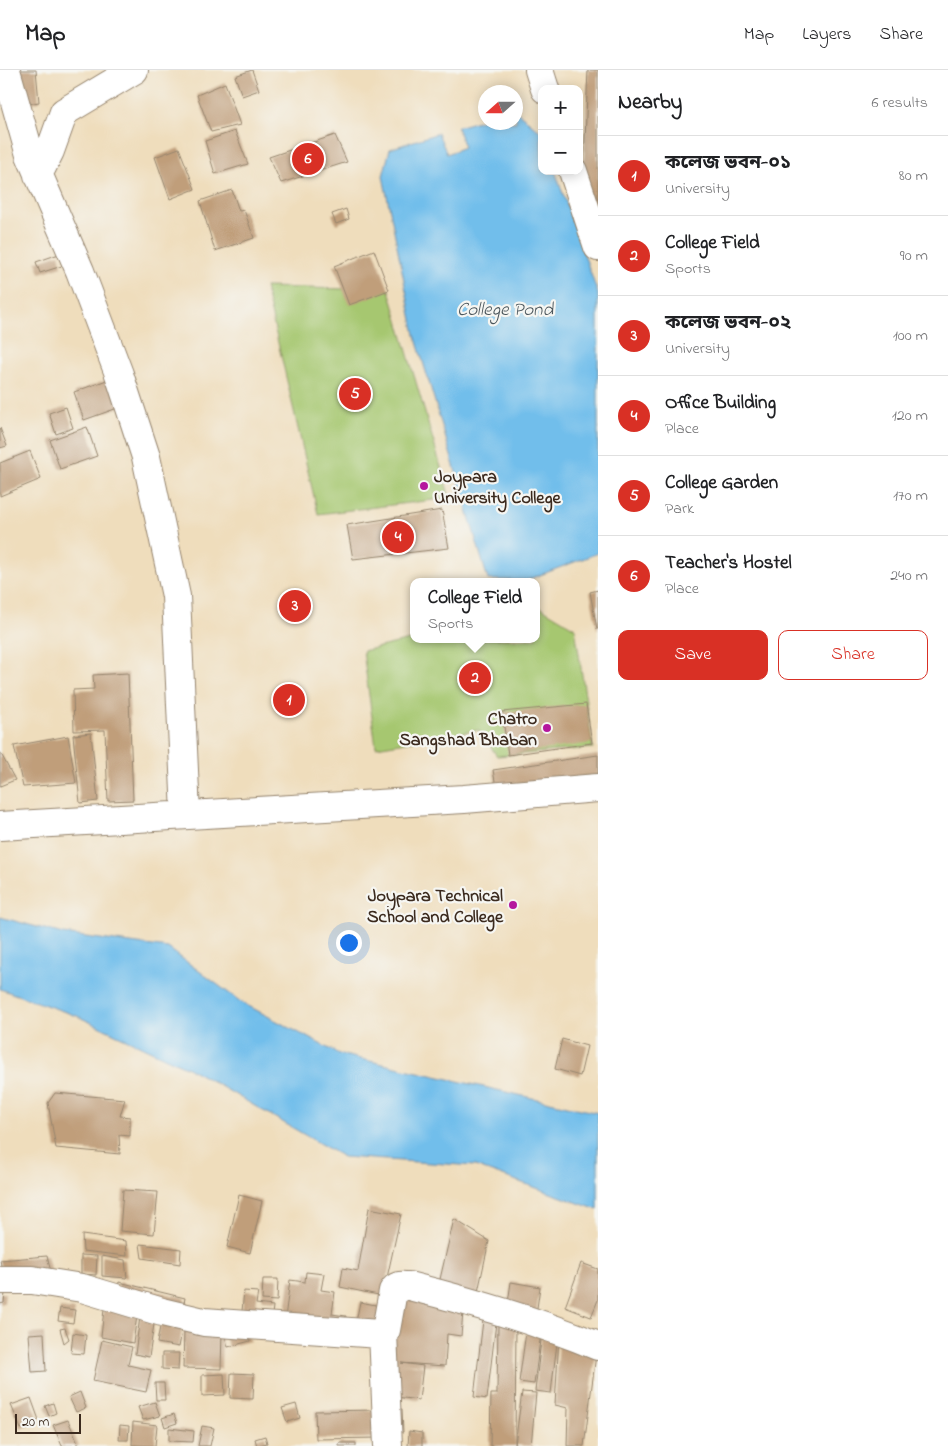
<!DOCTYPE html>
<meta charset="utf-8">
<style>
body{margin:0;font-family:"Indie Flower","Noto Sans Bengali",sans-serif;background:#f2f2f2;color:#202124}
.controls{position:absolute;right:15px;top:15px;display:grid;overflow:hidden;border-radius:10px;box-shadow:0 2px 12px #0003}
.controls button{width:45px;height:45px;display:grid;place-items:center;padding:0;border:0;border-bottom:1px solid #e0e0e0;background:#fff;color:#202124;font:25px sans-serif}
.compass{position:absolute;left:478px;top:15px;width:45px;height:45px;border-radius:50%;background:#fff;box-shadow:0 2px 12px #0003;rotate:249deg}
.scale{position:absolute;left:15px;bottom:12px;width:66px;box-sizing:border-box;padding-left:5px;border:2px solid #3b2a1e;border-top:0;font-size:14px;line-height:18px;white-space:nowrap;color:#3b2a1e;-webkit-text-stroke:4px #f6f6f2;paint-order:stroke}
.you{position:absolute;left:348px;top:872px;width:18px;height:18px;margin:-12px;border:4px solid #fff;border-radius:50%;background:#1a73e8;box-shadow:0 0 0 8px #1a73e833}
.badge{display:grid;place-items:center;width:32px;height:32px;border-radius:50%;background:#d93025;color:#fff;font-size:16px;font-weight:700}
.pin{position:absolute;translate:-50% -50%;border:2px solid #fff;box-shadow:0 1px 5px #0006}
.popup{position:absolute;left:410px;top:508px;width:130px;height:65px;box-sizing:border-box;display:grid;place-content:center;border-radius:10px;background:#fff;filter:drop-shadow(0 1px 4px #0005);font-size:16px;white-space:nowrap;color:#757577}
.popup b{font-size:19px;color:#202124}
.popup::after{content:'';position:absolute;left:50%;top:100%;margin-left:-10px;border:10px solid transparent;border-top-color:#fff}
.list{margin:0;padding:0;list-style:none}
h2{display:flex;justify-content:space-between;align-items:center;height:65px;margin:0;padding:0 20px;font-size:21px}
h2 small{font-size:16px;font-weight:400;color:#757577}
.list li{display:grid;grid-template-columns:32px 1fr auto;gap:15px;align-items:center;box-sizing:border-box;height:80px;padding:0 20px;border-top:1px solid #e0e0e0}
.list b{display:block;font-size:19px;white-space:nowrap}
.list p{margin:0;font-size:16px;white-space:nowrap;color:#757577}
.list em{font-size:16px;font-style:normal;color:#757577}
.actions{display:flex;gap:10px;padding:15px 20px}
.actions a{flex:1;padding:11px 0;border:1px solid #d93025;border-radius:10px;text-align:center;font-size:18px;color:#d93025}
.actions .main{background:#d93025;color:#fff}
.map{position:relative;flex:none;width:598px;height:1376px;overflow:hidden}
header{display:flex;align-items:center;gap:30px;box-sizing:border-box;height:70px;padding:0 25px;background:#fff;border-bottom:1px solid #e0e0e0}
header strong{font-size:24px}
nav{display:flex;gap:28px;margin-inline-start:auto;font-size:18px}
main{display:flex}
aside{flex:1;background:#fff}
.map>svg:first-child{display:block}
.green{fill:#a6c76f;stroke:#707846}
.water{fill:#71beeb;stroke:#567484}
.building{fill:#c09e7a}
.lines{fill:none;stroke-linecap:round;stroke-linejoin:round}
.minor-casing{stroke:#95846d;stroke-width:30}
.minor{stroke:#fff;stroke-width:28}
.poi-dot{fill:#b5179e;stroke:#f6f6f2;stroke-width:2}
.labels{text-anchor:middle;stroke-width:4.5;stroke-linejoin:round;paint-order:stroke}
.poi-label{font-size:18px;font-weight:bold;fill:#3b2a1e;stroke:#f6f6f2;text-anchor:end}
.water-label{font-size:19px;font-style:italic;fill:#4b565c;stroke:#f6f6f2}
</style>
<header>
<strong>Map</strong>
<nav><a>Map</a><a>Layers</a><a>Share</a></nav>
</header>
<main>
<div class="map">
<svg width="598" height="1376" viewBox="0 0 598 1376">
<rect width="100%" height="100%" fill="#f6f6f2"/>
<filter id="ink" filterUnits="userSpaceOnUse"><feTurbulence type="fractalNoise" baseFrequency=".02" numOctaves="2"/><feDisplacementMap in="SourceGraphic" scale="10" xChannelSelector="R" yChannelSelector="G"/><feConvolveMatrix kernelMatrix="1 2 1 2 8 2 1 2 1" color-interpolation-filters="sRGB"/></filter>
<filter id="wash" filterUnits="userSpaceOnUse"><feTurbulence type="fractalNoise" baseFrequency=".0096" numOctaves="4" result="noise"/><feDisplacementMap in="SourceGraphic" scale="20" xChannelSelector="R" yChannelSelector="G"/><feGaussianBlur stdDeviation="1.12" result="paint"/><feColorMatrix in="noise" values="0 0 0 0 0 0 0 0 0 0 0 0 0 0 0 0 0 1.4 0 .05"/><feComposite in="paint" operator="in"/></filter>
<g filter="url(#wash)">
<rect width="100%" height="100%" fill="#efddbc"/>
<path class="green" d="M265 217 389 220 450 428 318 444Z
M536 537H540L575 558 593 678 497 686 479 660 376 677 363 581 414 569H536Z"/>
<path class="water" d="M516 41 541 62 542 101H555L598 224V483L527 510H488L415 265 383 106 390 79 438 63 447 84 464 77 457 57 485 49 486 52H516Z
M0 847 63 864 168 878 241 932 339 984 598 1043V1140L475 1096 343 1087 196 1002 77 946 0 919Z"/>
<g id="blocks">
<path class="building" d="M19 0H36L39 32 22 35Z
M252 0 259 20 242 26 235 6Z
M588 0H598V159L583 116Z
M225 13 240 55 211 62 197 25Z
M235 61 248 94 215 104 205 71Z
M335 65 347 92 281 113 269 87Z
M179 78 195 119 170 129 155 87Z
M232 120 239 141 244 140 254 168 215 181 200 131Z
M346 139 349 149 336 154 332 144Z
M374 180 389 220 349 235 334 196Z
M59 184 62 196 40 203 36 192Z
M115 307 126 335 84 350 74 322Z
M66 337 73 358 56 364 49 343Z
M87 357 97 386 60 399 50 370Z
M0 358 7 376 0 378Z
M30 381 41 409 0 426V393Z
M442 440 449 478 353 489 347 455Z
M598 520V559H597L590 522Z
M128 603 133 730 108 731 105 660 74 661 73 620 94 619 93 605Z
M586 634 592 673 508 685 502 642Z
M91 663 98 731 80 733 73 665Z
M68 666 76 713 23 717 14 676Z
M0 682 15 710 0 716Z
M598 685V709L497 722 493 700Z
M562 969 587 976 580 1006 555 999Z
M55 1023 125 1029 120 1046 130 1047V1066L119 1065 120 1084 56 1078 48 1033Z
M123 1120 158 1122 154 1164 120 1161Z
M239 1125 262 1131 250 1183 227 1177Z
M369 1138 401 1144 383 1226 340 1217 343 1198 358 1201Z
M454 1149 489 1171 476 1231 437 1222Z
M82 1165 126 1171 127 1186 83 1181Z
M140 1174 181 1179 180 1194 142 1188Z
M81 1185 97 1186 96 1205 81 1204Z
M47 1186 51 1202 3 1206 0 1190Z
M102 1186 125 1190 127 1208 102 1206Z
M581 1193 598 1199V1230L591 1247 565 1237Z
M306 1202 324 1204 321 1220 335 1222 332 1244 346 1246 345 1257 285 1248 290 1210 305 1212Z
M263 1209H278L277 1231 262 1230Z
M119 1212 185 1228 182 1243 116 1227Z
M511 1212 540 1217 536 1245 507 1240Z
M244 1221 258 1222 256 1234 273 1236 271 1255 241 1251Z
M0 1223H5L4 1233 0 1234Z
M396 1226 449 1230V1241L463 1242 461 1266 447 1264 445 1296 401 1293 423 1296 419 1330 388 1326Z
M105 1230 138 1239 133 1273 101 1267Z
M360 1232 386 1237 381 1262 355 1257Z
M60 1238 75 1240 73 1253 58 1251Z
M141 1239 156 1241 149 1287 135 1284Z
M484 1242 497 1244 487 1329 474 1327Z
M162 1246 184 1251 179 1277 157 1273Z
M498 1253 516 1254 515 1376H490L491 1324H497Z
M527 1255 541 1263 534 1314 519 1312Z
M65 1258 69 1269 64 1273 60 1259Z
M247 1260 250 1271 228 1277 225 1266Z
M184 1261 222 1262 221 1299 183 1298Z
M542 1262 558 1264 551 1323 535 1321Z
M44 1263 46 1301 32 1302 29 1264Z
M73 1263 86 1265 84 1284 71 1283Z
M559 1267 597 1277 584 1376H567L568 1338 555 1335Z
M102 1270 132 1277 128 1295 151 1300 146 1322 93 1311Z
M162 1283H179L178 1300 162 1299Z
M231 1303 254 1304 253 1329 230 1328Z
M224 1304 225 1325 202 1326V1305Z
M155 1313H164L165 1330H156Z
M80 1322 86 1338 76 1342 69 1327Z
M522 1322 536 1323 531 1376 515 1375Z
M31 1328 39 1350 21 1359 11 1335Z
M155 1332 160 1346 143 1350 138 1337Z
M53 1333 56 1343 49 1346 45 1336Z
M296 1334 300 1348 287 1352 282 1338Z
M391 1339H402L403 1362H391Z
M378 1340 379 1368 316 1369 315 1341Z
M174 1344 177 1353 165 1357 162 1348Z
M68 1350 79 1376H62L53 1355Z
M133 1352 157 1355 155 1376 132 1375Z
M120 1355 129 1356 128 1370H119Z
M202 1356 214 1358 210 1376H198Z
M169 1358 194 1361 193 1372 169 1371Z
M409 1361 422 1363V1376H408Z
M265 1366 267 1373 257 1376 255 1369Z
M339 1373H356V1376H339Z"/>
</g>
</g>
<g filter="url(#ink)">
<use href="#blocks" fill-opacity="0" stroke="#95846d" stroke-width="1"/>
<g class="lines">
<defs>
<path id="minor" d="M6 0 30 85 80 201 119 304 146 387 176 526 186 744
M539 0 545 19
M573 101 598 177
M38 105 50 81 64 42 134 0
M0 756 464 729 598 718
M0 1210H32L82 1218 162 1242 204 1252 380 1264 386 1260 393 1221C397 1214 402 1216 409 1216 473 1232 537 1251 598 1276
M383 1263 388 1376"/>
</defs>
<use href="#minor" class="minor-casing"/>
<use href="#minor" class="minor"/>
</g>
</g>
<g class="poi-dot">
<circle cx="424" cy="416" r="5"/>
<circle cx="547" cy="658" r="5"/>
<circle cx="513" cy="835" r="5"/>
</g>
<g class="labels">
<g class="poi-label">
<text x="434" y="412" text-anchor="start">Joypara<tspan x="434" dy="21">University College</tspan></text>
<text x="537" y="654">Chatro<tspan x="537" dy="21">Sangshad Bhaban</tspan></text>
<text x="503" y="831">Joypara Technical<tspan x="503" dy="21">School and College</tspan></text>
</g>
<g class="water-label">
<text x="505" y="245">College Pond</text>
</g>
</g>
</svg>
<div class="controls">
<button>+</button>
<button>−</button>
</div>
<svg class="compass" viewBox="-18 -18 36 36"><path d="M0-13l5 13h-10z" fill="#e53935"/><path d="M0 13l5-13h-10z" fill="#757577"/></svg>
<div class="scale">20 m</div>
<div class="you"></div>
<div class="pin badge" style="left:289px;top:630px">1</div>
<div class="pin badge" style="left:475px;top:608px">2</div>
<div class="popup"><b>College Field</b>Sports</div>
<div class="pin badge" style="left:295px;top:536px">3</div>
<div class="pin badge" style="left:398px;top:467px">4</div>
<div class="pin badge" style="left:355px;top:324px">5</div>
<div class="pin badge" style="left:308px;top:89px">6</div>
</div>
<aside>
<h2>Nearby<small>6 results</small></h2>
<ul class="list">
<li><span class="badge">1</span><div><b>কলেজ ভবন-০১</b><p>University</p></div><em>80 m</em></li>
<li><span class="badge">2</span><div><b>College Field</b><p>Sports</p></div><em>90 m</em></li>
<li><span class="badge">3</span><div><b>কলেজ ভবন-০২</b><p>University</p></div><em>100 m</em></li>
<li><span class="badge">4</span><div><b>Office Building</b><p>Place</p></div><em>120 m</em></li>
<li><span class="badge">5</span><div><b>College Garden</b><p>Park</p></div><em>170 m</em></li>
<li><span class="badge">6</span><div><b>Teacher's Hostel</b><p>Place</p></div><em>240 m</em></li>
</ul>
<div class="actions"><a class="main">Save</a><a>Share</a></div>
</aside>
</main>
